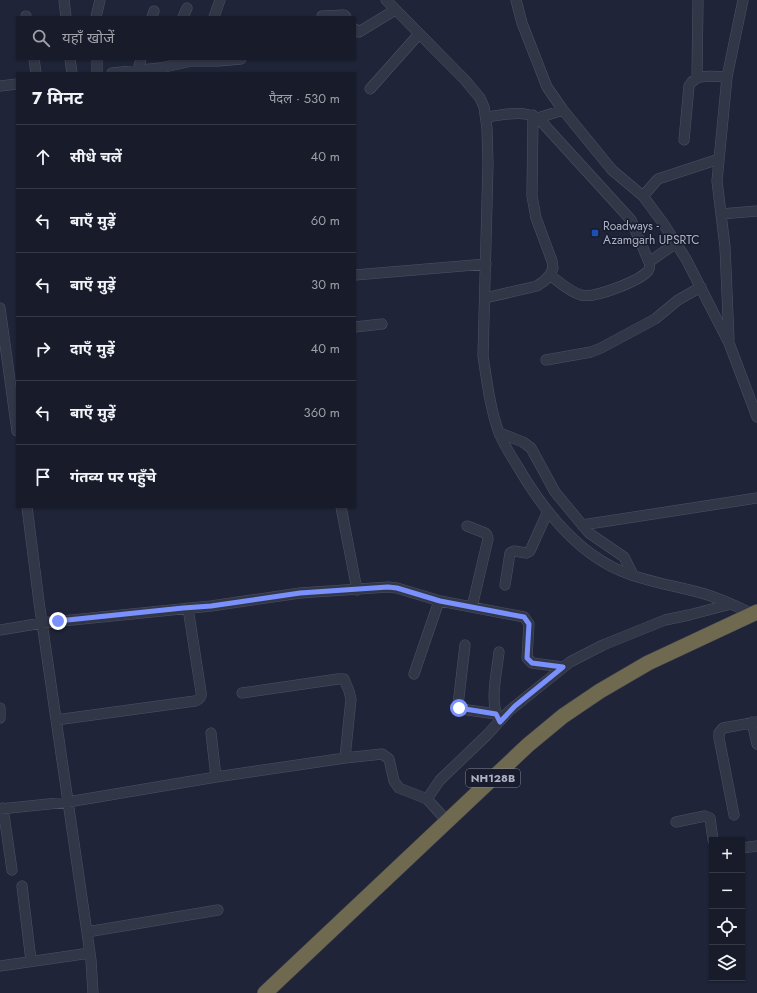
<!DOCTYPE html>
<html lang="hi">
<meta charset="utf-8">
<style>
body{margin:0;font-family:Jost,"Noto Sans Devanagari",sans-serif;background:#202432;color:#f1f3f6}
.controls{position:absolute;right:12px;bottom:12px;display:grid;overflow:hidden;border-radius:0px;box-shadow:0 1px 3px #0004}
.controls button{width:36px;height:36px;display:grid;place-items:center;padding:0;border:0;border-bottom:1px solid #363947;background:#171b2a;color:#f1f3f6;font:20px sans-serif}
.stop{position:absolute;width:12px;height:12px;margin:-9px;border:3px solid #7a90fd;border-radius:50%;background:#fff}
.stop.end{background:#7a90fd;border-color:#fff;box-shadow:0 1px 4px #0008}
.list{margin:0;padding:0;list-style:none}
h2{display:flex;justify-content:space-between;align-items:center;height:52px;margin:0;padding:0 16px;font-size:17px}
h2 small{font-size:13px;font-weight:400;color:#9ea1a8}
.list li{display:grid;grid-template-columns:26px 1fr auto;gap:12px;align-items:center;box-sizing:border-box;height:64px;padding:0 16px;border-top:1px solid #363947}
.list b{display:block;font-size:15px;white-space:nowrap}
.list em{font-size:13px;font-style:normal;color:#9ea1a8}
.icon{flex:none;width:22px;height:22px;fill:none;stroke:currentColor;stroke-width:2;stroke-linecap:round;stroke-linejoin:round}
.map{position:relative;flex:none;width:757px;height:993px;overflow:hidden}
.search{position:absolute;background:#171b2a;box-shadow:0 1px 3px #0004;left:16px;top:16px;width:340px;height:44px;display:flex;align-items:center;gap:10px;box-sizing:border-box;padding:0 14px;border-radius:0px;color:#9ea1a8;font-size:15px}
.panel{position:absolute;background:#171b2a;box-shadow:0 1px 3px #0004;left:16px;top:72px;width:340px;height:436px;border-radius:0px}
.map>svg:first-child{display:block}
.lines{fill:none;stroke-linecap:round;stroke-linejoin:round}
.minor-casing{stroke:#4d5163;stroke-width:11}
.highway-casing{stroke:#3a3e50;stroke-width:16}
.minor{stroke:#323748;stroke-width:10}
.highway{stroke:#6f694f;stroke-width:15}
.route{stroke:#7a90fd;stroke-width:5}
.transit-dot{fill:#1a4fb4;stroke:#181c2d;stroke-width:1.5}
.labels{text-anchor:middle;stroke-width:3;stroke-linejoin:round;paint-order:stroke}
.shield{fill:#181c2d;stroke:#808497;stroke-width:1}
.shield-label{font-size:11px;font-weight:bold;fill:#adb1c5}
.poi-label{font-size:12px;fill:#adb1c5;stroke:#181c2d;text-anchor:start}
</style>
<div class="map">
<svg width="757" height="993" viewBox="0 0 757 993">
<rect width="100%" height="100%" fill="#1f2438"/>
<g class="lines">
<defs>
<path id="minor" d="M64 0 66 17
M386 0 465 80 480 98 484 107 487 128 488 164 483 356C487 382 490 408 499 433 504 445 511 456 518 467 542 508 576 552 621 571 649 583 679 586 708 595 724 600 738 607 753 614
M516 0 522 23 547 87 563 110 612 170 643 196 663 223 686 259 729 343 757 417
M26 16V17
M322 16 344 15 346 17
M96 17 100 0
M152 17 154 11
M183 17 187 8
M214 17 220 0
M355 29 359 32 395 10
M34 59 36 73
M70 59 72 73
M97 59V73
M138 70 141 59
M112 73 160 68 192 61H218L241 59
M697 77 698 0
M0 86 17 84
M370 89 419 34
M486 117C503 115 523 109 539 119L631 220 649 262C650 265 650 268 648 271 639 281 594 299 581 295 570 292 559 282 550 275
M538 118 563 110
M684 140 689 86C696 72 714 77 727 77
M643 196 658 179 719 159
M721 214 757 211
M649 262 676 243
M355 275 486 264
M485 298 537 286 544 281 550 275 553 268 552 261 536 218 532 196 533 115
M0 308 17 431
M355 327 382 324
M729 339 725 247 717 181 727 77 743 0
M546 360 591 352 601 348 655 319 678 300 701 287
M500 433 523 442 531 448 555 492 589 533 624 557 633 575
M27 507 39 602 91 960 93 993
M341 507 357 590
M582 525 757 498
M467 526 485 533 487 535 488 539 472 607
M505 585 510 553 514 551 526 553 530 551 548 511
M0 630 42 623 211 606 300 593 388 587 397 588 440 601 524 617 529 624 527 658 532 663 563 667
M465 645 458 705 461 709 496 714
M414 674 439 601
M242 693 338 679H344L349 691 351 699 345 758 382 754 389 759 394 781 399 788 427 799 447 821
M0 708V718
M56 720 195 701C201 699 202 697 201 692L188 608
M499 720C489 702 497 672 499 652
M752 722 757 744
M211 733 216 777 345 758
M427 799 440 780 487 735 509 711 570 662 603 645 665 620 689 615 731 604
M3 808 12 870
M0 809 68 802 216 777
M734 815 719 738V733L723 728 757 722
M676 822 705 816 710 818 713 840
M742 848 757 846
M22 886 31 961
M87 932 218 910
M0 966 90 953"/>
<path id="highway" d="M265 993 528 745 563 716 600 691 648 663 757 612"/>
</defs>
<use href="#minor" class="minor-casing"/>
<use href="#highway" class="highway-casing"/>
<use href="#minor" class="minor"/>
<use href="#highway" class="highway"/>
</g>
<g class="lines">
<path class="route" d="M58 621 183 608 211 606 300 593 388 587 397 588 440 601 524 617 529 624 527 658 532 663 563 667 515 706 500 722 496 714 459 708"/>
</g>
<rect class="transit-dot" x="591" y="229" width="8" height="8" rx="2"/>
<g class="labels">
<rect class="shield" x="466" y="769" width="54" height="18" rx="3"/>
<g class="shield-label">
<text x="493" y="782">NH128B</text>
</g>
<g class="poi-label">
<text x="603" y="230">Roadways -<tspan x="603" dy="14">Azamgarh UPSRTC</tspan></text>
</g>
</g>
</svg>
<div class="controls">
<button>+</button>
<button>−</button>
<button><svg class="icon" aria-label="locate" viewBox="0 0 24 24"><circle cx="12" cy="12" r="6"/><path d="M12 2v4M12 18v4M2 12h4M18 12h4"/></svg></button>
<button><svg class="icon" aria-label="layers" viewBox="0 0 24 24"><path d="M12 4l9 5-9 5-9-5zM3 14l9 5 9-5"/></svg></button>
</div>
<div class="stop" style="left:459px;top:708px"></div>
<div class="stop end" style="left:58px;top:621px"></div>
<div class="search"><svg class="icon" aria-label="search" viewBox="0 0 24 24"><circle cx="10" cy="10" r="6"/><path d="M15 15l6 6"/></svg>यहाँ खोजें</div>
<section class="panel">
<h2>7 मिनट<small>पैदल · 530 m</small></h2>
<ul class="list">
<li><svg class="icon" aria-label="ahead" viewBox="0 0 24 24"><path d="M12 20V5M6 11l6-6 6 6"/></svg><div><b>सीधे चलें</b></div><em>40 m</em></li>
<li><svg class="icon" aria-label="left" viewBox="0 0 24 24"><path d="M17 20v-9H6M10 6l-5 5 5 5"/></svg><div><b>बाएँ मुड़ें</b></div><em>60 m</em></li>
<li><svg class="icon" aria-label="left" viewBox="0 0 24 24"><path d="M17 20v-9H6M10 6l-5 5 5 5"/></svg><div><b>बाएँ मुड़ें</b></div><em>30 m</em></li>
<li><svg class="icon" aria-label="right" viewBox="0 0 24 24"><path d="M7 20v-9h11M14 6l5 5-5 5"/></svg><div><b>दाएँ मुड़ें</b></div><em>40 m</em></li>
<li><svg class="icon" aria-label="left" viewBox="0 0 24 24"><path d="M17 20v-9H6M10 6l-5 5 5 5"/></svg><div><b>बाएँ मुड़ें</b></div><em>360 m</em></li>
<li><svg class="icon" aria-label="arrive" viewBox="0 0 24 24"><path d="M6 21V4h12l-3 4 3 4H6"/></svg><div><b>गंतव्य पर पहुँचे</b></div></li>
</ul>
</section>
</div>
